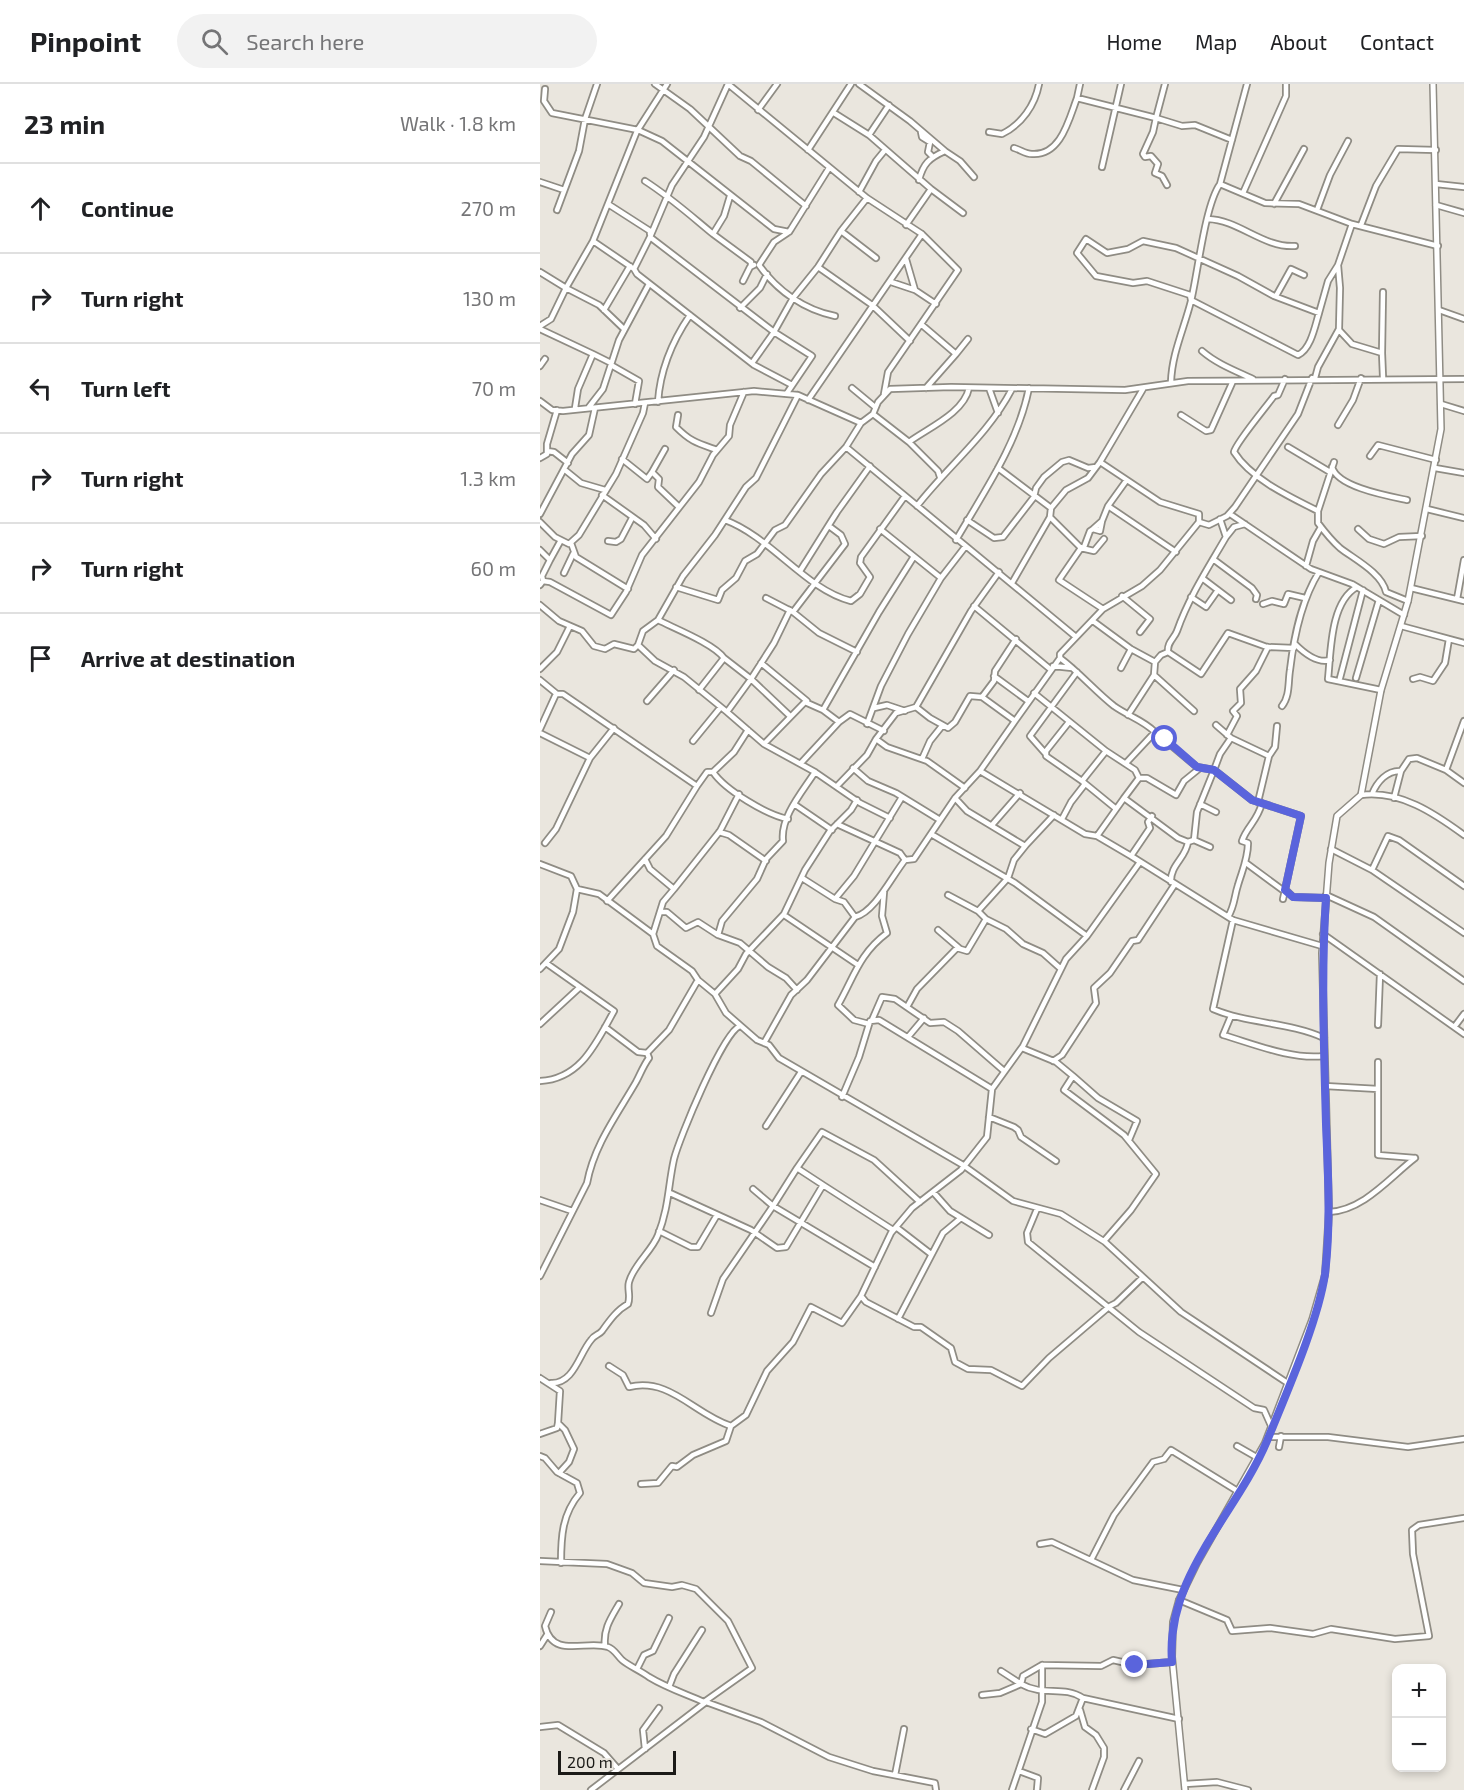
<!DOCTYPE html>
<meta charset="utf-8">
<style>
body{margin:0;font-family:"Exo 2",sans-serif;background:#f2f2f2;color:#202124}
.controls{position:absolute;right:18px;bottom:18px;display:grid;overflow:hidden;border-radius:12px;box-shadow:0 3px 9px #0003}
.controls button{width:54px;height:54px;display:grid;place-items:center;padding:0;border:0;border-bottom:2px solid #e0e0e0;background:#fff;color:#202124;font:30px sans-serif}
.scale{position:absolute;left:18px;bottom:15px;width:118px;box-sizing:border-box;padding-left:6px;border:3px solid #1b1a17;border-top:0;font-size:16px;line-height:21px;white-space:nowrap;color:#1b1a17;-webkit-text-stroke:4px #eae6de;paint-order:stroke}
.stop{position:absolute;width:18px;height:18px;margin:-14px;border:4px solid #5a64dc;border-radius:50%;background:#fff}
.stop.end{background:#5a64dc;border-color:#fff;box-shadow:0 2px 6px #0008}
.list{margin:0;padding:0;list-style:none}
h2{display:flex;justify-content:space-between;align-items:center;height:78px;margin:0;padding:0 24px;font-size:26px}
h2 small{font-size:20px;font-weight:400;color:#757577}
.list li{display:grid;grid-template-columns:39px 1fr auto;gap:18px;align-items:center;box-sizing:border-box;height:90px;padding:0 24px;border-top:2px solid #e0e0e0}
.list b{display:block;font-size:22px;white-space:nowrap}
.list em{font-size:20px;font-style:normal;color:#757577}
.icon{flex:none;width:33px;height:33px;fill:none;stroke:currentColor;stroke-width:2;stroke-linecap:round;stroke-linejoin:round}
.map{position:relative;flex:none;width:924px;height:1706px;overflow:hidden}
header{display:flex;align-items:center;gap:36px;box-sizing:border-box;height:84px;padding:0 30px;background:#fff;border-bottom:2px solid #e0e0e0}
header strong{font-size:28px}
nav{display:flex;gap:33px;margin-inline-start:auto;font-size:21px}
.search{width:420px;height:54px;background:#f2f2f2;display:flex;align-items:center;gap:15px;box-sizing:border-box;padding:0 21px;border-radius:33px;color:#757577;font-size:22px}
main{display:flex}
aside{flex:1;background:#fff}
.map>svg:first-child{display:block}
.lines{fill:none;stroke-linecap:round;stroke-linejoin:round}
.minor-casing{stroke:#8f8c84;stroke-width:8}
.tertiary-casing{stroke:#8f8c84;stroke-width:8}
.minor{stroke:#fff;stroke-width:4.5}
.tertiary{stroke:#fff;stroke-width:5}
.route{stroke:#5a64dc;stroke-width:8}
</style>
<header>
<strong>Pinpoint</strong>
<div class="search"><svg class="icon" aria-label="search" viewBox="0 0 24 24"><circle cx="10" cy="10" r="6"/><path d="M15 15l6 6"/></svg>Search here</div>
<nav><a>Home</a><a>Map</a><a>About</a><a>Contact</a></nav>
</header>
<main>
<aside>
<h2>23 min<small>Walk · 1.8 km</small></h2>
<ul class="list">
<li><svg class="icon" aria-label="ahead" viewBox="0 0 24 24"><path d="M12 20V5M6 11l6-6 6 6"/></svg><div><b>Continue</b></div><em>270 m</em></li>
<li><svg class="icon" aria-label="right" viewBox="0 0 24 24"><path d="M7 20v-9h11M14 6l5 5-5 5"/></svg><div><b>Turn right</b></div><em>130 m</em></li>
<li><svg class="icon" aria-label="left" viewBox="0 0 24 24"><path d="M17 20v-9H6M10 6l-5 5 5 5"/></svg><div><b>Turn left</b></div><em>70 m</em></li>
<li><svg class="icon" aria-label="right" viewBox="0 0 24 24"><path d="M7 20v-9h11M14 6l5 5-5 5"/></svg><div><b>Turn right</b></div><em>1.3 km</em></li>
<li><svg class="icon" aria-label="right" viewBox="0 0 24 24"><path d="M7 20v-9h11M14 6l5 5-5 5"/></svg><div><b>Turn right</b></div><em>60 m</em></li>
<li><svg class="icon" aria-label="arrive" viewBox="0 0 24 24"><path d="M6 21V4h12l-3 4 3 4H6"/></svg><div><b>Arrive at destination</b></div></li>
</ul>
</aside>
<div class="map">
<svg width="924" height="1706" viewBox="0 0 924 1706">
<rect width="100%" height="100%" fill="#eae6de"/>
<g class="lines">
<defs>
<path id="minor" d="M115 0 150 25 200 72 211 77 266 122
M188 0 327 114 382 150 268 316
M319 0 370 37 405 67
M5 5 4 17 12 29 98 46 122 57 234 145 249 148 251 145 289 84
M537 14 540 0
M218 26 237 0
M294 29 329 51 391 105 366 141
M381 48 382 53 390 58 388 68 392 72
M449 48 462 50C482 40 495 21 499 0
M329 51 349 21
M474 64C481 66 485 70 492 70 521 72 529 35 537 14L616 34 625 0
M268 66 311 0
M562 83 581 0
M379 96C383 80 389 74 405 67L420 77 434 93
M105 97C130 113 150 131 173 150
M0 98 24 106
M680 100 707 0
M896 100 924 103
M627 101 622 92 615 89 618 80 611 72 605 73 603 70 613 48 616 34 642 42 655 41 692 56
M391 105 423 129
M319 108 336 77 345 66
M703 109 746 12V0
M190 112 184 132 173 150 211 178V181
M68 120 110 147V150
M734 120 764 65
M896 121 924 129
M17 126 39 67 45 35 57 0
M777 126 790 91 808 57
M668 135C699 136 723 164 755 162
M821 141 836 102 858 65 896 66
M301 147 336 174
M249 148 234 158 219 181C237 207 265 226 295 232
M110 153 132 101 164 53 188 0
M53 157 97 47 127 0
M366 175 375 206
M278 183 332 221 370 257
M94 185 110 153 234 248 212 279
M0 188 26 204 53 157 94 185 97 190 214 281 252 301
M203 197 210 183 214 181
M351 198 375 206 396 220
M736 212 751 185 764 191
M200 224 220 204 227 190
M64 226 90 182
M899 226 924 235
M779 229 734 212 698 192 636 164 603 157 588 165 567 169 546 155 537 169 556 192 593 199 607 197 650 211 651 216 758 271C771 265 775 242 779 229L788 197 798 181
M382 241 416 270 386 304
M0 242 11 235 26 204 59 221 84 245
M0 245 53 270 38 305 35 324
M799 246 812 260 842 269 843 293
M662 267C677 280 696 287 713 295
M842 269 843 208
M53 270 71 279
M416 270 428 255
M71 281 99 297 95 320
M0 282 5 275
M775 294 778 283 799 245 800 204 798 181 812 140 898 162
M745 295 738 311 734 312C726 323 695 360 694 368 711 395 750 413 778 427
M631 298C632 269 644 245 651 217 658 188 665 121 680 100L725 119 759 120 812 140
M312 304 335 323
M449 304 458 329
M247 309 272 272 234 248 253 214 278 183 301 147 327 114
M344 310 348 288 418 186 382 150
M0 317 12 326 23 327 214 307 258 311 321 339
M118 318C120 287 133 256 150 231
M901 320 924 327
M49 323 63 305 79 256 109 200
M333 330 369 358 398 387 400 393
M138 331 136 343C151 358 157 359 177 366
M641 331 666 347 671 346 693 297
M798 341 813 316 821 294
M369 358C388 344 424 329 429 304
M306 363 536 553
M748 363 790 388
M7 367 14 368 28 379
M830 372 838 361 896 376
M0 374 7 370V360L17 326
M82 375 107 395 112 388 119 395 118 403 139 423
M560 378 603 305
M794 378 778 427V439C784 447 792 457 800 464 814 475 842 489 846 508L868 517
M792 383C797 403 848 412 867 416
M458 384 511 424 526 406 548 394 560 378 620 418 659 430V438
M895 384 924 389
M25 386 41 399 65 406
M112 388 125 365
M586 397 568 422 636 468
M62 411 104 441 116 455
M377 422C409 381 448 351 472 305
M511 424 510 433 541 464 519 496 563 525
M887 425 924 434
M0 430 32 370 49 351 55 324
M690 430 771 485 812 500 864 531
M185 436C231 453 266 506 311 517L320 510 330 493 320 479 321 473 365 412
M427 436 454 454 463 453 494 413 496 404 504 393 522 378 529 376 548 384 556 383
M562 437 560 447 553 445Z
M562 437 568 422
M0 438 15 453 29 460 39 451 76 390 103 329 105 319
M340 445 401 494
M553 445 550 447 544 463 541 464 554 467 564 455
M818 445 829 455 844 460 859 453 882 452
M686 453 694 443 705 440
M416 456C444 408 478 359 489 304
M68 457 76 458 81 455 92 434
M31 459 36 473 88 505
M0 466 10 476 2 492 3 497
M673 475 712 504 717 511 716 515
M10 476 21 456
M766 482 773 457 781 443
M260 487 297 428 330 382
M24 489 33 470
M662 494 691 516
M472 499 510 433
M0 501 3 497 10 498 71 531 86 508 102 471 159 398 173 371 189 352 190 341 204 308
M136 503 178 516 182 506 196 494 205 477 217 470 235 446 245 441 281 390 306 363 321 339 333 330 338 318 350 305 411 303 585 306 648 297 924 295
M817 503C790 518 791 568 788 595L841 606
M871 504 924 517
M582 512 610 535 600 548
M651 513 666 523 678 506
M226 514 253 528 305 460 301 451 289 442
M917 515 924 476
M723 520 732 517 744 520 748 510 765 514
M0 521 19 537 42 547 54 562 65 565 74 560 94 565 98 561
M434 522 510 585
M253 528 279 549 317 568
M118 536 103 547 98 561 115 577 144 593 187 628
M553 537 591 565 615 578 614 591
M861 542 924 559
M476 555 455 587 454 597 442 613 475 637 520 574
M755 560C764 569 777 580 790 576
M628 568 661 590 688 549 727 563 754 564
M184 574 211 595 234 559 250 526
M615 578 621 571 628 568C627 558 634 555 637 547 649 513 668 484 686 453L680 435
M221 579 267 617
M513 582 532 584
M581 584 591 565
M0 585 17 568 30 542
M454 592 488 617
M800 594 823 506
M816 594 839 516
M873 595 880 593 893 597 905 579 909 555
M0 596 17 610
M159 606 184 574C174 560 136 545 118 536L143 492 175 451 206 403 216 394 258 311
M494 609 566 667 595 686 599 694 584 714
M442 613 430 612 415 638 408 644 390 634 376 623 431 527 459 488
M107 617 134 586
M742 622C750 612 748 598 750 586 754 552 761 517 779 488
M334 624 347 621 365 627
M588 631 614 591 654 627
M250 632 211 595 187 628 224 660 275 688 320 719 350 734
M924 637 906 686 924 699
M529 638 506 667V672L542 697
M327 640 341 602 368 550 401 494 425 463
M0 645 16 610H23L157 702 126 752 67 817
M344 647 310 630 299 638 283 626 339 528 373 474
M615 648C603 636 588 632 574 622 555 607 539 588 520 574V570L563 525 602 502 620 486 659 438 669 441 687 432 695 423 758 330 772 294
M0 649 50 674
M687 651 697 632 693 627 701 619 700 605 716 587 728 563
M691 654 729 672 718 718
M336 655 356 629 376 623
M153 657 180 624
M224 660 265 618 283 626
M566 667 542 697 575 724
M505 669 490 652 537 588
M729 672 735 663 737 642
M382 675 390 657 402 642
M261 679 299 638
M586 679 615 648 657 683 674 686 680 670 691 654 676 641
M313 684 328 697 356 709 400 736
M440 687 475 637
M173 688C185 706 227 731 248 735
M599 694H607L636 711 644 697 660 684
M157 702 167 688H173L194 668 208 646
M297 702 327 671 336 655 347 663 387 677 425 704
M832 710C837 698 847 686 861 687L869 675 877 674 906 686
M821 711C860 706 894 729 924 751
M415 714 427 727 485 762
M854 714 861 687
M254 720 292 746
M660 720 676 728
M514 731 486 761 474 776 468 794 438 827 446 835 466 845 483 860 503 869 521 885
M522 735 531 718 545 700
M297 740 360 769 365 776
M452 741 480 709
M179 748 189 751 226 777
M391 750 475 799 547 852
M557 752 584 714 638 754 648 758 654 756 657 728 674 686 712 716 761 732 743 815
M654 756 670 763
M5 759 16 745 50 674 74 644
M791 765 832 786 924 849
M591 772 610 744 608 738 612 732
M105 775 110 785 134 805 123 818 113 850
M706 779 744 807
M0 780 31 792 37 805 33 828 19 865 0 885
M832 786 848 752 859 756 924 802
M262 794 295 815 304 818 315 833
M631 798C630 781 646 774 648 758
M37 805 59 810 113 850 117 862 152 887 158 896 175 910 186 929 217 956 229 961 239 974 423 1081 473 1117 521 1130 565 1158 641 1228 749 1300
M134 805 180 747 199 710
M745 805 753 813 786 814
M408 811 438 827
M786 811 834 833 924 897
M295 815 314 792 362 713
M121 828H127L146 844 158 838 178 851 200 859 228 883 246 894 257 906
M244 831 318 881
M688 833C695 821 694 813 698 801 702 787 708 775 708 759L702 757C707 742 717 738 722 719
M693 836 673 925C708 940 749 938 784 954
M398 846 419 864
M783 850 924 950
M178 851 182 837 217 795 226 775 243 757C240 733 263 707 275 688
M175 910 198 885 206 870 244 830 265 786 290 747 311 726 317 716
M367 923 377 905 417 864 427 867 446 835
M691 932 683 951C714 960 752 976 784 972
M332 936 342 913 355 915 390 939 404 938 418 947 464 987
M0 940 39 904
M329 940 314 936 298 921C314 893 319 870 347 849L342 832 344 808
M838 941 840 890
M915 942 924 930
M65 943 98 968 107 969
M368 953 384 934
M224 959 251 911 267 896 315 833C335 828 352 792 365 776L374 775 415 714 440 687 545 750 557 752 591 772 693 836 782 862
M482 964 516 978 533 992 524 1006 584 1051 616 1090 591 1126 564 1157
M513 977 522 971 556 919 554 904 570 889 592 857 598 856 635 800
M838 978V1071L875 1074
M533 992 558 1014 597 1037 589 1056
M0 997C41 995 56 959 74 927L6 879
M785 1002 838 1005
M302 1013 319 973 330 937 339 936 452 1005
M449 1033 474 1043 478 1046 481 1053 516 1077
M226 1042 261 988
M283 1101 353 1146
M213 1105 233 1122 257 1084
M130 1109 211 1146 237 1164 246 1163 283 1101 257 1084 282 1048 334 1076 380 1118
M394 1109 410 1127 449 1151
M0 1116 32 1127
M497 1125 487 1149 488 1158 599 1248 714 1324 724 1326 732 1344
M789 1128C824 1126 849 1094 875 1074
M356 1143 391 1170
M119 1147 151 1163H158L177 1131
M0 1192 47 1099C54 1061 77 1031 96 998 100 991 103 982 109 974L107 969 129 946 158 896
M321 1212 326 1218 374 1243H381L411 1264 415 1278 428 1285 451 1286 482 1302 509 1274 570 1222 576 1219 603 1193
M171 1229 183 1195 233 1122 335 1183
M358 1235 403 1149 421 1134
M69 1282 83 1291 89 1303C130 1293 154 1330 191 1342
M0 1294 20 1307 18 1339 25 1346 34 1365 29 1378 19 1389
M11 1299C34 1300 39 1270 51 1256 54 1251 59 1251 62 1247 70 1236 77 1226 88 1220 91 1212 87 1205 89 1198 94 1180 112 1167 118 1151 129 1123 128 1102 134 1075 139 1055 183 948 200 942
M0 1350 17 1344 18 1339
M728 1353H788L868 1363 924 1355
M697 1362 718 1374
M739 1363 741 1352
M0 1372 5 1374 17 1388 37 1399 40 1409C22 1430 21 1453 21 1479
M101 1400 118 1399 132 1382 137 1383 153 1371 186 1357 191 1342 206 1331 227 1287 253 1258 271 1223 302 1239 321 1212 351 1149 372 1124 421 1086 447 1053 452 1005 483 962 526 875 547 852 600 778
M500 1460 512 1458 593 1496 643 1506
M551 1476 574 1431 613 1378 624 1375 631 1366 699 1408
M0 1477 67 1480 92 1489 104 1499 132 1503 142 1501 156 1505 188 1537 212 1584 164 1618C146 1610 127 1604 109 1593 101 1587 89 1582 82 1576 77 1571 74 1565 68 1563 47 1555 13 1576 5 1542L11 1528
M639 1516 687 1536 692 1547 730 1544 773 1550 791 1545 855 1555 889 1552 873 1470 872 1446 879 1441 924 1434
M0 1562 7 1551
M65 1562C63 1545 71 1534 79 1520
M97 1585 104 1571 113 1567 129 1534
M461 1587 481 1600 483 1592 502 1581
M129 1603 134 1590 162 1546
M442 1611 460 1609 481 1600C504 1613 523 1601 543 1614L536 1632 505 1650 491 1645
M543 1614 639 1635
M540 1626 545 1643 556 1651 564 1664V1673L552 1706
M0 1643 18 1641 64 1669 78 1685
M105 1665 103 1646 119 1624
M479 1687 498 1694 497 1706
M355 1691 364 1645
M645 1700 677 1698 708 1706
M51 1706 166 1618 221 1638 289 1673 333 1687 395 1699 396 1706
M472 1706 502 1618V1581L561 1582 573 1576 595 1581 632 1578
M584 1706 599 1677"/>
<path id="tertiary" d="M645 1706 632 1573 633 1538 639 1516 657 1479 725 1359 772 1236 785 1191 789 1128 782 869 789 779 797 732 821 711 841 606 868 517 901 345 893 0"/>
</defs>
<use href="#minor" class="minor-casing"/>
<use href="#tertiary" class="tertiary-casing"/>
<use href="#minor" class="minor"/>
<use href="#tertiary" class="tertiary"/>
</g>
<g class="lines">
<path class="route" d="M595 1581 632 1578C625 1492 696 1431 727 1357 746 1310 778 1238 785 1190 791 1140 788 1090 786 1040 784 965 781 889 786 814L753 813 745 806 761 732 712 716 674 686 657 683 625 655"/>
</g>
</svg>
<div class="controls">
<button>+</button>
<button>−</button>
</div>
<div class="scale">200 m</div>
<div class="stop" style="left:625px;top:655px"></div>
<div class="stop end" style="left:595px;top:1581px"></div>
</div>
</main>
